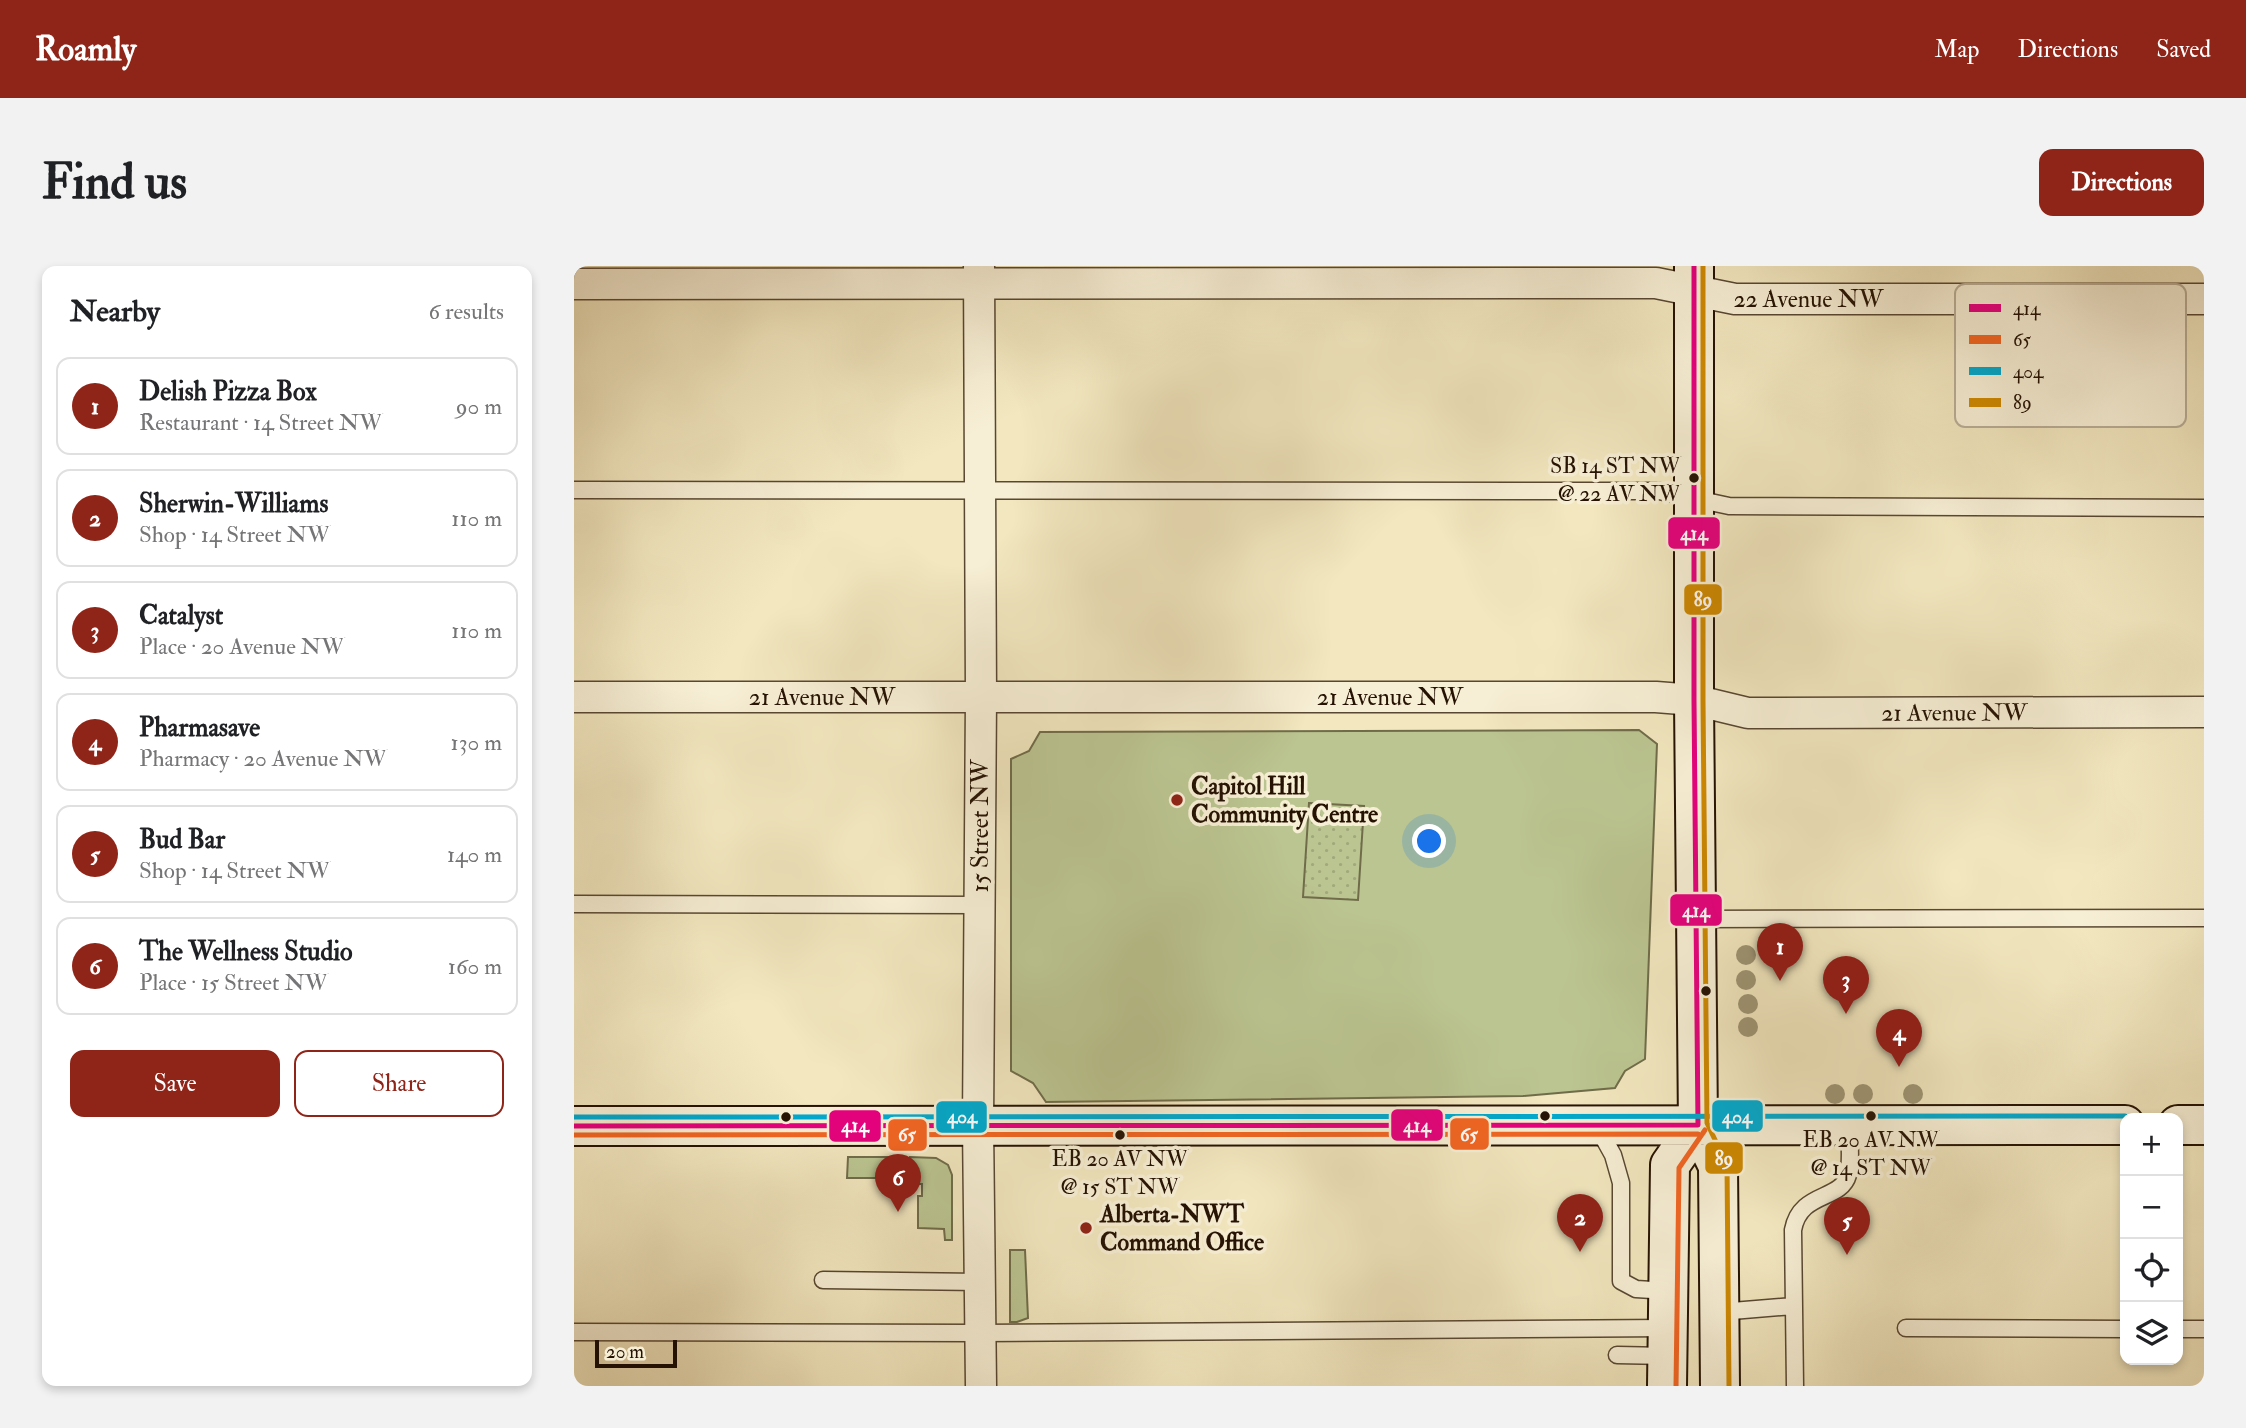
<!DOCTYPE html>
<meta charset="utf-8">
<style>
body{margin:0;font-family:"IM FELL Double Pica",serif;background:#f2f2f2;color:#202124}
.controls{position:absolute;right:21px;bottom:21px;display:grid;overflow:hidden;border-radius:14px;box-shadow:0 4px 10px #0003}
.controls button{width:63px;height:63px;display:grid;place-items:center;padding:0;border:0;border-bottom:2px solid #e0e0e0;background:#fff;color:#202124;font:35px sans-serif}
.scale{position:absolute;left:21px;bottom:18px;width:82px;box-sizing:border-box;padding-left:7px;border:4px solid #251203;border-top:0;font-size:19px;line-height:24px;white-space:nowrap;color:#251203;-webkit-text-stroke:5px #f7efd5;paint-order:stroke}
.you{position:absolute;left:856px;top:576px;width:24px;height:24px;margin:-18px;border:5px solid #fff;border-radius:50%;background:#1a73e8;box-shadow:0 0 0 10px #1a73e833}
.badge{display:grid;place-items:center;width:46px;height:46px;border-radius:50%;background:#8f2418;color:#fff;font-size:23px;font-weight:700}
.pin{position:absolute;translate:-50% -58px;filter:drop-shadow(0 2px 4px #0008)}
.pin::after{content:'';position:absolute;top:37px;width:24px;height:21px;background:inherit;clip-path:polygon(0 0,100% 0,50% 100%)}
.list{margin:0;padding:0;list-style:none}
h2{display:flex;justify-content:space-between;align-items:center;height:91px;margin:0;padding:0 28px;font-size:30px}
h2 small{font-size:23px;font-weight:400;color:#757577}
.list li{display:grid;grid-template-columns:46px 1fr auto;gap:21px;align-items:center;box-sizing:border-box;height:98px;margin:0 14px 14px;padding:0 14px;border:2px solid #e0e0e0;border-radius:14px}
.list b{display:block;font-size:26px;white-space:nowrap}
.list p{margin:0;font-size:23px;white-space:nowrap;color:#757577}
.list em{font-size:23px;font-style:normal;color:#757577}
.actions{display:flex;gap:14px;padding:21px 28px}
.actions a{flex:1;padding:16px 0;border:2px solid #8f2418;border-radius:14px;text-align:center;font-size:24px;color:#8f2418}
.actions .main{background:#8f2418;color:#fff}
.icon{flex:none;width:38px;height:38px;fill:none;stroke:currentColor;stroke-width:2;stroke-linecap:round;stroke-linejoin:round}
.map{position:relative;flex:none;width:1630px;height:1120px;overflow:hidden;border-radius:14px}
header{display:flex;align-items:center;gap:42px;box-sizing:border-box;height:98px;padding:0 35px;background:#8f2418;color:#fff}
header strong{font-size:33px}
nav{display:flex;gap:38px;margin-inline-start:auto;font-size:24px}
.intro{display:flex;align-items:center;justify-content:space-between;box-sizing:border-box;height:168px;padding:0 42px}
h1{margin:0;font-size:49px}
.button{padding:18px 32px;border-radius:14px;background:#8f2418;color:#fff;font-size:24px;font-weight:700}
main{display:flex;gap:42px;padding:0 42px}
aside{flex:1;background:#fff;border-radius:14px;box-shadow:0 4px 10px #0003}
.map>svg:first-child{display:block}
.green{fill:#bbc591;stroke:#706c4a;stroke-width:2}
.garden{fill:url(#garden-dots);stroke:#706c4a;stroke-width:2}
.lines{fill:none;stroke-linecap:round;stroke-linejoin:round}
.lane-casing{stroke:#584732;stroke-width:19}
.street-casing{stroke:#584732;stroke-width:33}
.secondary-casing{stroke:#251203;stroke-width:42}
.lane{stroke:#f7efd5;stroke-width:16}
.street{stroke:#f7efd5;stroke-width:30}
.secondary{stroke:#f7efd5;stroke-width:38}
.bus-1-casing{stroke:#f7efd5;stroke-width:10}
.bus-2-casing{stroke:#f7efd5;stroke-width:10}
.bus-3-casing{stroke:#f7efd5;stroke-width:10}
.bus-4-casing{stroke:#f7efd5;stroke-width:10}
.bus-1{stroke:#e5007d;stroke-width:5}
.bus-2{stroke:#f26522;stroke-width:5}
.bus-3{stroke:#00a9ce;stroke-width:5}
.bus-4{stroke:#cd8801;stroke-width:5}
.tree{fill:#9e9473}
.bus-dot{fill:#251203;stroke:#f7efd5;stroke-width:2.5}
.poi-dot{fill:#8f2418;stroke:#f7efd5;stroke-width:2.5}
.labels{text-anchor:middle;stroke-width:7;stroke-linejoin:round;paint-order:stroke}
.bus-label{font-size:22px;fill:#251203;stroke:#f7efd5}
.street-label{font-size:24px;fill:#251203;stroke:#f7efd5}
.poi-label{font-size:24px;font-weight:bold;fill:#251203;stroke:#f7efd5;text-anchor:start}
.key{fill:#f7efd5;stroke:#b8ad96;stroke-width:2}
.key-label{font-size:19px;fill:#251203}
.line-badge{stroke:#f7efd5;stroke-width:2.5}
.badge-label{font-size:19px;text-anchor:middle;font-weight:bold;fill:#fff}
</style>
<header>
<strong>Roamly</strong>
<nav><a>Map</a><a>Directions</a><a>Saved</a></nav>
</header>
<div class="intro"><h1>Find us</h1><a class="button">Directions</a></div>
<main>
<aside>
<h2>Nearby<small>6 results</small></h2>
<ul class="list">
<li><span class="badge">1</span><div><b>Delish Pizza Box</b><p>Restaurant · 14 Street NW</p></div><em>90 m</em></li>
<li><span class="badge">2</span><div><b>Sherwin-Williams</b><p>Shop · 14 Street NW</p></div><em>110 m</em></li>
<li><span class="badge">3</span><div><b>Catalyst</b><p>Place · 20 Avenue NW</p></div><em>110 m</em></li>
<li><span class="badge">4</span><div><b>Pharmasave</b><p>Pharmacy · 20 Avenue NW</p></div><em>130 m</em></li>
<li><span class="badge">5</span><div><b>Bud Bar</b><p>Shop · 14 Street NW</p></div><em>140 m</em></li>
<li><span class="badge">6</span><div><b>The Wellness Studio</b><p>Place · 15 Street NW</p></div><em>160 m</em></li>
</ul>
<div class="actions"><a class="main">Save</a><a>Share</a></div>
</aside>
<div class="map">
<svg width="1630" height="1120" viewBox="0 0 1630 1120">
<defs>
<pattern id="garden-dots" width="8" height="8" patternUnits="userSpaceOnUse" patternTransform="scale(1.75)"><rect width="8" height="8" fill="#bbc591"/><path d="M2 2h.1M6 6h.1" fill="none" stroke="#a1a87b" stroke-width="1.8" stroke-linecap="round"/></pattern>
</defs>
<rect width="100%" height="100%" fill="#f2e7bf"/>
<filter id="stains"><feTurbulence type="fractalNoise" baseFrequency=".00286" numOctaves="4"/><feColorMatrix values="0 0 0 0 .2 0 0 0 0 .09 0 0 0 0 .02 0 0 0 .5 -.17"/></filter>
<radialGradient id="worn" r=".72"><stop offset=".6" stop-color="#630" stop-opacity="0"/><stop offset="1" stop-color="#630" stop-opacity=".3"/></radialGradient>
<path class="green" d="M1065 464 1083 478 1071 793 1051 805 1041 822 949 830 472 836 459 817 437 805V493L455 485 466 466Z
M274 891H330L329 912H273Z
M336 891 362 892 374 899 378 909V974H371L370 963 344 962V930H348V918H336Z
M436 984H451L454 1052 443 1056H436Z"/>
<path class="garden" d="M735 537 790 540 784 634 729 631Z"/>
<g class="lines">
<defs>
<path id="lane" d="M0 224 1085 225 1155 240 1630 242
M0 638 406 639
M1124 653 1630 652
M1024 862 1039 889 1047 917V1015L1062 1023 1094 1025
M249 1014 406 1016
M1146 1046 1219 1040
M1332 1062 1551 1063
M1604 1063H1630
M0 1066 406 1067 1094 1062
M1043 1089 1093 1090
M1221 1120 1219 964C1226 925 1267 935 1274 909 1278 894 1275 875 1275 859"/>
<g id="street">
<path d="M405 0 407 430 404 859 407 1120"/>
<path id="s1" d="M0 18 1082 17 1161 33H1630"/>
<path id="s2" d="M0 431H1082L1120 434 1174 447 1630 446"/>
</g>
<path id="secondary" d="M1120 0V434L1124 859 1144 900 1146 1120
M1604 859H1630
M0 860 1551 859
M1093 1120 1096 899 1124 859"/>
</defs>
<use href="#lane" class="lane-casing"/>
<use href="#street" class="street-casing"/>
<use href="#secondary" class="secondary-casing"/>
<use href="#lane" class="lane"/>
<use href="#street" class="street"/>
<use href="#secondary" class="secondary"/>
<defs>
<path id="bus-1" d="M1120 0V434L1124 859
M0 860 1124 859"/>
<path id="bus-2" d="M0 869 1124 868
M1102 1120 1105 902 1131 864"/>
<path id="bus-3" d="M0 851 1551 850"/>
<path id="bus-4" d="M1129 0V434L1133 857 1153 899 1155 1120"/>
</defs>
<use href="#bus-1" class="bus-1-casing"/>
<use href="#bus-2" class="bus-2-casing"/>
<use href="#bus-3" class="bus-3-casing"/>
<use href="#bus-4" class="bus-4-casing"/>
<use href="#bus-1" class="bus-1"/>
<use href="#bus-2" class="bus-2"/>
<use href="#bus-3" class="bus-3"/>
<use href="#bus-4" class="bus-4"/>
</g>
<g class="tree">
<circle cx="1172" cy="689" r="10"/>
<circle cx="1172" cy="714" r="10"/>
<circle cx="1174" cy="738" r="10"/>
<circle cx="1174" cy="761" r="10"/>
<circle cx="1261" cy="828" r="10"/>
<circle cx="1289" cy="828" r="10"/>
<circle cx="1339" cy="828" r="10"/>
</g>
<g class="bus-dot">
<circle cx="1120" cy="212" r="6"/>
<circle cx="1132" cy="725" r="6"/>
<circle cx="971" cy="850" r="6"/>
<circle cx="1297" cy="850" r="6"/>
<circle cx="212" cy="851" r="6"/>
<circle cx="546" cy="869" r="6"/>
</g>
<g class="poi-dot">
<circle cx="603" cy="534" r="7"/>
<circle cx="512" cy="962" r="7"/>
</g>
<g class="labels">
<g class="bus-label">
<text x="1107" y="207" text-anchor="end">SB 14 ST NW<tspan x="1107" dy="28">@ 22 AV NW</tspan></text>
<text x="1297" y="881">EB 20 AV NW<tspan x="1297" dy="28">@ 14 ST NW</tspan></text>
<text x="546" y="900">EB 20 AV NW<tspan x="546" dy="28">@ 15 ST NW</tspan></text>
</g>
<g class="street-label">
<text dy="8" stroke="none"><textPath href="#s1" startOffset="1236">22 Avenue NW</textPath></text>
<text dy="8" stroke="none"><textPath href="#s2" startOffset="248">21 Avenue NW</textPath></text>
<text dy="8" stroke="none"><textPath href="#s2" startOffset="816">21 Avenue NW</textPath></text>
<text dy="8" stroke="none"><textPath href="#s2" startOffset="1382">21 Avenue NW</textPath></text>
<text transform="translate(406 560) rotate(-90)" y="8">15 Street NW</text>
</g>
<g class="poi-label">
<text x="617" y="528">Capitol Hill<tspan x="617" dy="28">Community Centre</tspan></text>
<text x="526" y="956">Alberta-NWT<tspan x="526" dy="28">Command Office</tspan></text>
</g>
</g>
<rect x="1381" y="18" width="231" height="143" rx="10" class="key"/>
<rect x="1395" y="38" width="32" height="8" fill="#e5007d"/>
<rect x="1395" y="69" width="32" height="9" fill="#f26522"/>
<rect x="1395" y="101" width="32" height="8" fill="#00a9ce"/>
<rect x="1395" y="132" width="32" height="9" fill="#cd8801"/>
<g class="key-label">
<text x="1439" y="49">414</text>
<text x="1439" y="80">65</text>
<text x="1439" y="112">404</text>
<text x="1439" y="143">89</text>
</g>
<g class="line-badge">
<rect x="1093" y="250" width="54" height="34" rx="7" fill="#e5007d"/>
<rect x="1109" y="317" width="40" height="33" rx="7" fill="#cd8801"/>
<rect x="1095" y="627" width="54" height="34" rx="7" fill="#e5007d"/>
<rect x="1137" y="833" width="53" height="34" rx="7" fill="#00a9ce"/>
<rect x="361" y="834" width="53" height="34" rx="7" fill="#00a9ce"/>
<rect x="816" y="842" width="54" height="34" rx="7" fill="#e5007d"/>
<rect x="254" y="843" width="54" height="34" rx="7" fill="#e5007d"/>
<rect x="875" y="851" width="41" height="34" rx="7" fill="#f26522"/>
<rect x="313" y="852" width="41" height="34" rx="7" fill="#f26522"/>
<rect x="1130" y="875" width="40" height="34" rx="7" fill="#cd8801"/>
</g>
<g class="badge-label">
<text x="1120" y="274">414</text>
<text x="1129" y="340">89</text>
<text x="1122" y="651">414</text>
<text x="1163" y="857">404</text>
<text x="388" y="857">404</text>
<text x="843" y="866">414</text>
<text x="281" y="866">414</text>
<text x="895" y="875">65</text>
<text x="333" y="875">65</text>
<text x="1150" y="899">89</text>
</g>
<rect width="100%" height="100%" filter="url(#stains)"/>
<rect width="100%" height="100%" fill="url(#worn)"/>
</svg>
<div class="controls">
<button>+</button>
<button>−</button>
<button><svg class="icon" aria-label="locate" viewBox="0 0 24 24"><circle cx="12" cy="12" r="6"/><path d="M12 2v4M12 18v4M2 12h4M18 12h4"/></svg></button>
<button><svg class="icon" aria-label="layers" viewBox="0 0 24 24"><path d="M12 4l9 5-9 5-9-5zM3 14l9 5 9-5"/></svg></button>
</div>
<div class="scale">20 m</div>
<div class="you"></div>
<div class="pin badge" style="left:1206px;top:715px">1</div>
<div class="pin badge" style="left:1006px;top:986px">2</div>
<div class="pin badge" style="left:1272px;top:748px">3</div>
<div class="pin badge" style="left:1325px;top:801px">4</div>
<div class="pin badge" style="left:1273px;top:989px">5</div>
<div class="pin badge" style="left:324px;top:946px">6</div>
</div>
</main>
